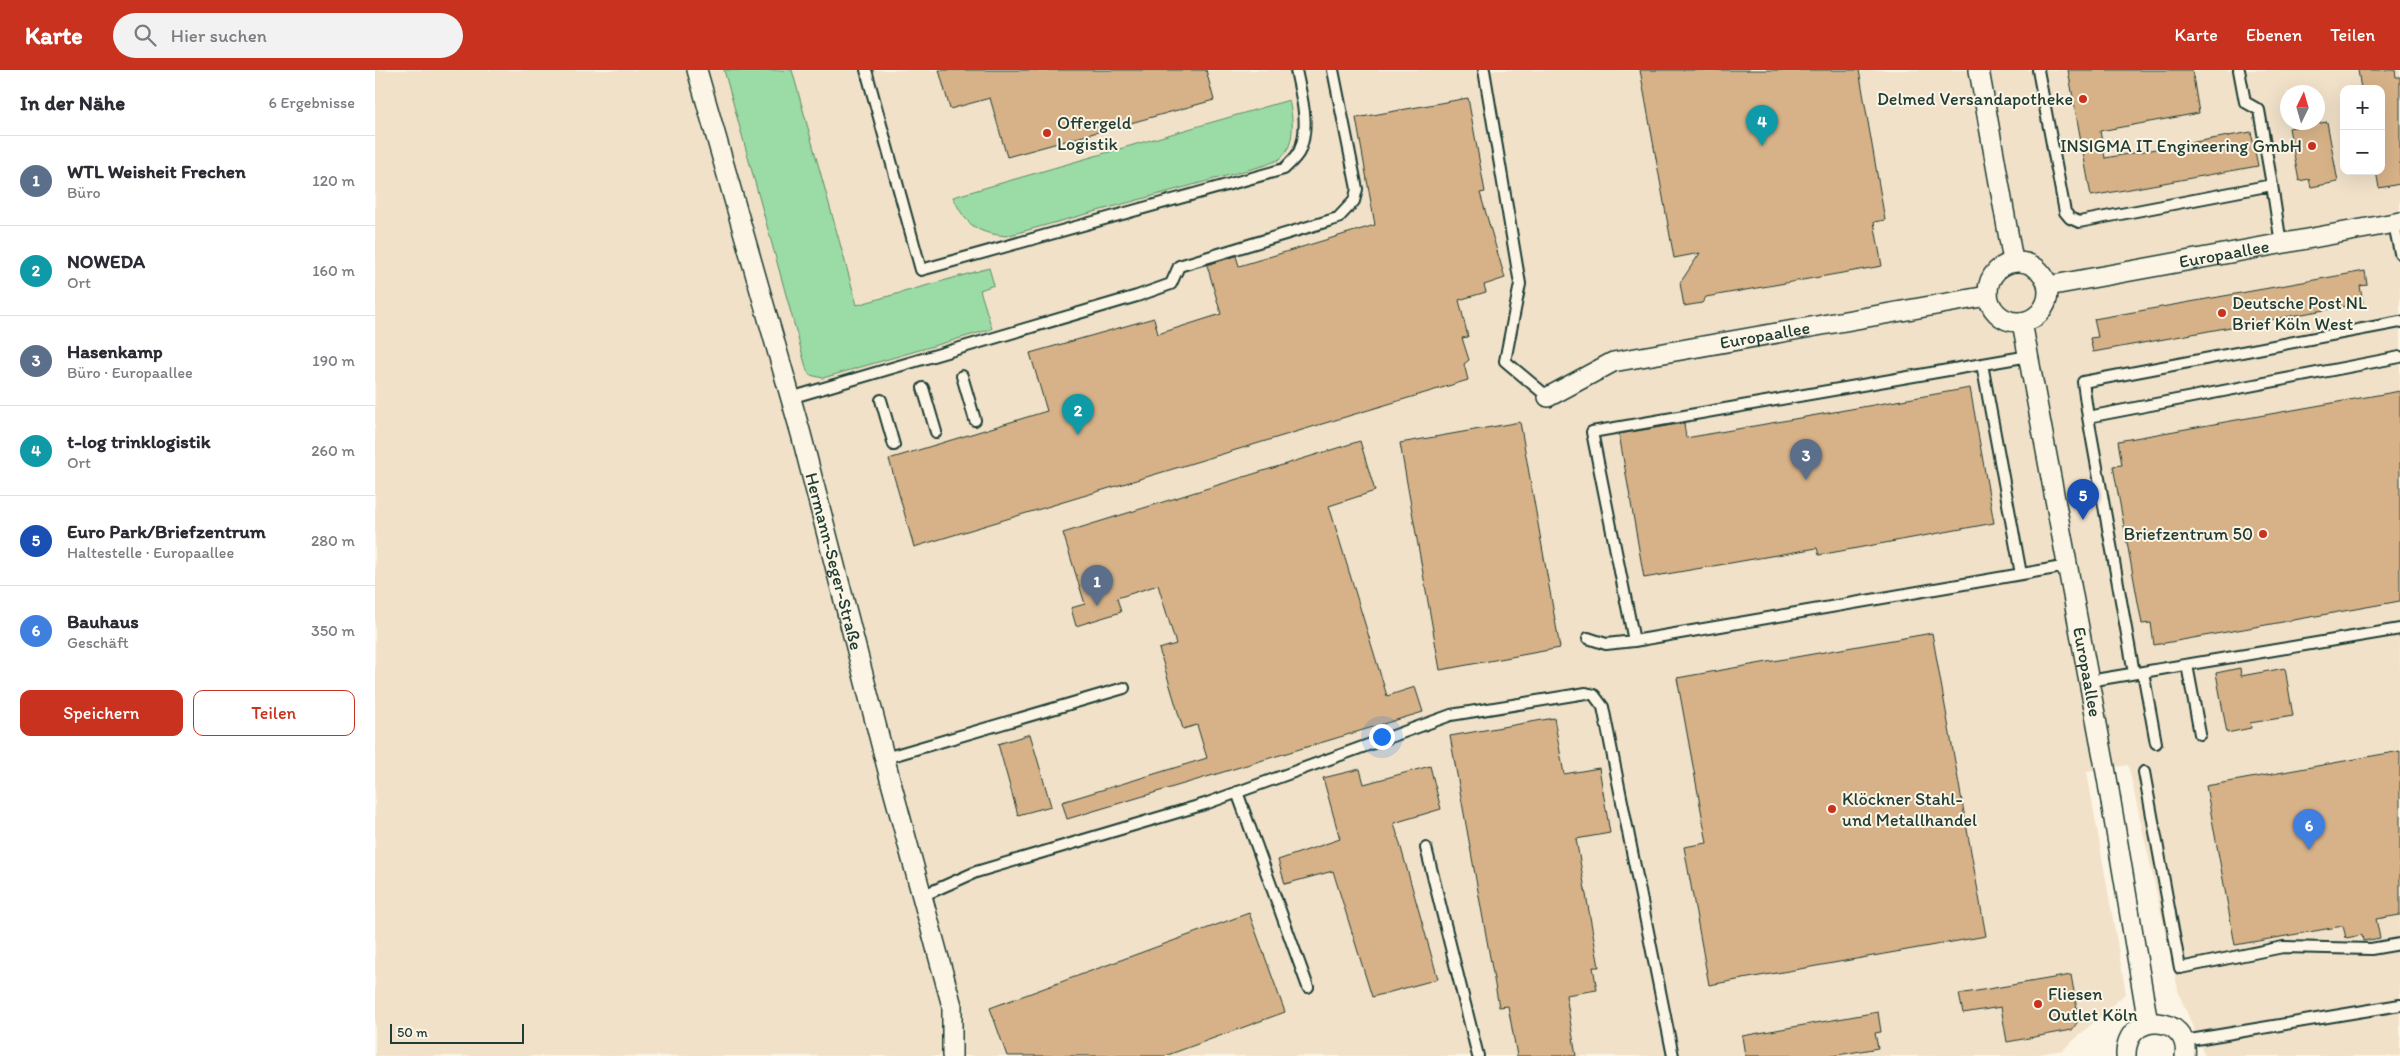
<!DOCTYPE html>
<html lang="de">
<meta charset="utf-8">
<style>
body{margin:0;font-family:Itim,sans-serif;background:#f2f2f3;color:#2b2b33}
.controls{position:absolute;right:15px;top:15px;display:grid;overflow:hidden;border-radius:10px;box-shadow:0 5px 20px #0002}
.controls button{width:45px;height:45px;display:grid;place-items:center;padding:0;border:0;border-bottom:1px solid #e1e1e2;background:#fff;color:#2b2b33;font:25px sans-serif}
.compass{position:absolute;left:1905px;top:15px;width:45px;height:45px;border-radius:50%;background:#fff;box-shadow:0 5px 20px #0002;rotate:5deg}
.scale{position:absolute;left:15px;bottom:12px;width:134px;box-sizing:border-box;padding-left:5px;border:2px solid #1f3d34;border-top:0;font-size:14px;line-height:18px;white-space:nowrap;color:#1f3d34;-webkit-text-stroke:4px #fcf5e5;paint-order:stroke}
.you{position:absolute;left:1006px;top:666px;width:18px;height:18px;margin:-12px;border:4px solid #fff;border-radius:50%;background:#1a73e8;box-shadow:0 0 0 8px #1a73e833}
.badge{display:grid;place-items:center;width:32px;height:32px;border-radius:50%;background:#c8321e;color:#fff;font-size:16px;font-weight:700}
.pin{position:absolute;translate:-50% -41px;filter:drop-shadow(0 1px 2px #0008)}
.pin::after{content:'';position:absolute;top:26px;width:18px;height:15px;background:inherit;clip-path:polygon(0 0,100% 0,50% 100%)}
.list{margin:0;padding:0;list-style:none}
h2{display:flex;justify-content:space-between;align-items:center;height:65px;margin:0;padding:0 20px;font-size:21px}
h2 small{font-size:16px;font-weight:400;color:#7c7c81}
.list li{display:grid;grid-template-columns:32px 1fr auto;gap:15px;align-items:center;box-sizing:border-box;height:90px;padding:0 20px;border-top:1px solid #e1e1e2}
.list b{display:block;font-size:19px;white-space:nowrap}
.list p{margin:0;font-size:16px;white-space:nowrap;color:#7c7c81}
.list em{font-size:16px;font-style:normal;color:#7c7c81}
.actions{display:flex;gap:10px;padding:15px 20px}
.actions a{flex:1;padding:11px 0;border:1px solid #c8321e;border-radius:10px;text-align:center;font-size:18px;color:#c8321e}
.actions .main{background:#c8321e;color:#fff}
.icon{flex:none;width:28px;height:28px;fill:none;stroke:currentColor;stroke-width:2;stroke-linecap:round;stroke-linejoin:round}
.map{position:relative;flex:none;width:2025px;height:986px;overflow:hidden}
header{display:flex;align-items:center;gap:30px;box-sizing:border-box;height:70px;padding:0 25px;background:#c8321e;color:#fff}
header strong{font-size:24px}
nav{display:flex;gap:28px;margin-inline-start:auto;font-size:18px}
.search{width:350px;height:45px;background:#f2f2f3;display:flex;align-items:center;gap:12px;box-sizing:border-box;padding:0 18px;border-radius:28px;color:#7c7c81;font-size:19px}
main{display:flex}
aside{flex:1;background:#fff}
.map>svg:first-child{display:block}
.built{fill:#f1e1c9;fill-rule:evenodd}
.green{fill:#9bdba5;stroke:#5d8c6c}
.building{fill:#d7b288;stroke:#1f3d34}
.lines{fill:none;stroke-linecap:round;stroke-linejoin:round}
.lane-casing{stroke:#1f3d34;stroke-width:14}
.street-casing{stroke:#1f3d34;stroke-width:22}
.lane{stroke:#fcf5e5;stroke-width:10}
.street{stroke:#fcf5e5;stroke-width:19}
.poi-dot{fill:#c8321e;stroke:#fcf5e5;stroke-width:2}
.labels{text-anchor:middle;stroke-width:4;stroke-linejoin:round;paint-order:stroke}
.poi-label{font-size:18px;fill:#1f3d34;stroke:#fcf5e5;text-anchor:start}
.street-label{font-size:18px;fill:#1f3d34;stroke:#fcf5e5}
</style>
<header>
<strong>Karte</strong>
<div class="search"><svg class="icon" aria-label="search" viewBox="0 0 24 24"><circle cx="10" cy="10" r="6"/><path d="M15 15l6 6"/></svg>Hier suchen</div>
<nav><a>Karte</a><a>Ebenen</a><a>Teilen</a></nav>
</header>
<main>
<aside>
<h2>In der Nähe<small>6 Ergebnisse</small></h2>
<ul class="list">
<li><span class="badge" style="background:#5c6f8a">1</span><div><b>WTL Weisheit Frechen</b><p>Büro</p></div><em>120 m</em></li>
<li><span class="badge" style="background:#0f9aa8">2</span><div><b>NOWEDA</b><p>Ort</p></div><em>160 m</em></li>
<li><span class="badge" style="background:#5c6f8a">3</span><div><b>Hasenkamp</b><p>Büro · Europaallee</p></div><em>190 m</em></li>
<li><span class="badge" style="background:#0f9aa8">4</span><div><b>t-log trinklogistik</b><p>Ort</p></div><em>260 m</em></li>
<li><span class="badge" style="background:#1a4fb4">5</span><div><b>Euro Park/Briefzentrum</b><p>Haltestelle · Europaallee</p></div><em>280 m</em></li>
<li><span class="badge" style="background:#3f7fe0">6</span><div><b>Bauhaus</b><p>Geschäft</p></div><em>350 m</em></li>
</ul>
<div class="actions"><a class="main">Speichern</a><a>Teilen</a></div>
</aside>
<div class="map">
<svg width="2025" height="986" viewBox="0 0 2025 986">
<rect width="100%" height="100%" fill="#fcf5e5"/>
<filter id="ink" filterUnits="userSpaceOnUse"><feTurbulence type="fractalNoise" baseFrequency=".02" numOctaves="2"/><feDisplacementMap in="SourceGraphic" scale="10" xChannelSelector="R" yChannelSelector="G"/><feConvolveMatrix kernelMatrix="1 2 1 2 8 2 1 2 1" color-interpolation-filters="sRGB"/></filter>
<g filter="url(#ink)">
<path class="built" d="M0 0H2025V986H1830L1804 924 1753 695 1712 702 1751 923 1688 980 1653 986H0ZM1969 19H2006V101H1969ZM1912 22H1942V52H1912Z"/>
<path class="green" d="M349 0H417L482 235 614 198 619 215 605 220 617 259 448 308 435 305 432 301Z
M914 30C918 48 921 74 906 88 902 91 895 93 891 95L631 166C601 163 591 155 578 127Z"/>
<path class="building" d="M564 0H831L839 30 632 87 615 28 575 39Z
M1265 0H1484L1510 150 1499 152 1507 196 1331 227 1327 233 1309 236 1305 213 1325 183 1299 188Z
M1693 0H1817L1824 43 1725 61 1730 88 1876 62 1883 96 1716 126Z
M1983 0H2020L2021 7H2025V114L2004 118 2001 101H2006V19H1986Z
M1093 28 1110 122 1105 123 1130 208 1109 215 1111 222 1084 230 1093 267 1087 268 1094 290 1089 294 1093 310 539 477 514 389 672 341 655 283 779 248 783 264 846 244 832 195 861 186 864 196 1000 155 981 48Z
M1952 52 1963 112 1936 117 1934 109 1924 111 1914 58Z
M1990 201 1992 215 1985 216 1988 233 1718 282 1715 268 1723 267 1719 249Z
M1595 318 1619 453 1444 485 1442 478 1269 508 1244 364 1309 353 1311 368Z
M2025 321V531L1779 575 1776 553 1767 554 1738 396 1747 395 1743 371Z
M1145 352 1185 578 1065 600 1025 373Z
M985 371 1000 421 954 436 1012 626 1040 617 1048 642 692 749 687 732 832 688 822 655 808 659 784 579 801 574 783 515 742 528 746 542 701 556 696 538 710 534 688 463Z
M1557 563 1611 866 1334 915 1309 777 1332 773 1302 608Z
M1865 598 1866 606 1910 598 1918 646 1875 653 1876 658 1852 663 1841 603Z
M1179 648 1189 704 1224 698 1235 763 1201 769 1224 897H1218L1222 920 1191 925 1201 986H1142L1133 936 1124 937 1075 666Z
M655 664 676 736 643 745 623 674Z
M2025 681V845L2001 849 2005 868 1988 871 1987 865 1971 868 1968 856 1860 875 1831 716Z
M1055 696 1066 739 1019 753 1063 909 997 927 958 801 910 814 903 790 965 769 948 708 985 699 989 714Z
M874 843 910 942 790 986H632L615 938Z
M1696 905 1704 950 1697 960 1632 972 1626 937 1588 943 1584 924Z
M1503 942 1506 962 1500 963 1503 978 1457 986H1370L1367 966Z"/>
<g class="lines">
<defs>
<path id="lane" d="M491 0 546 200 909 99C914 94 921 88 924 82 936 56 926 26 921 0
M1109 0 1145 214 1130 291 1173 327
M1663 0 1690 142 1695 148 1704 152 1897 115 1906 174
M1864 0 1870 32 1884 40 1897 115
M2019 154 2025 183
M1654 286 1217 362 1259 571 1693 496
M1607 294 1646 504
M587 306 600 350
M548 318 561 362
M415 328 762 226 796 214 804 196 963 148 979 131 982 119 958 0
M506 330 519 375
M1713 347 2025 287
M1213 568 1231 574 1259 571
M1812 595 1825 664
M1768 602 1781 673
M1759 603 1713 347 1708 312 2025 252
M1714 611 2025 559
M510 688 749 618
M1769 702 1805 898 1908 877 1996 879 2025 874
M862 722 933 917
M1051 778 1103 986
M547 826 601 802 830 734 1076 645 1211 623 1219 625 1228 637 1298 986
M1809 971 2025 935"/>
<g id="street">
<path id="s1" d="M322 0 426 364 515 709 577 936V986"/>
<path d="M1604 0 1638 191"/>
<circle cx="1643" cy="222" r="30"/>
<path id="s2" d="M1673 216 2025 152"/>
<path id="s3" d="M1647 252 1732 708 1773 953"/>
<path id="s4" d="M1173 327 1238 292 1612 226"/>
<path d="M1751 986C1750 939 1816 945 1810 986"/>
</g>
</defs>
<use href="#lane" class="lane-casing"/>
<use href="#street" class="street-casing"/>
<use href="#lane" class="lane"/>
<use href="#street" class="street"/>
</g>
</g>
<g class="poi-dot">
<circle cx="1708" cy="29" r="5"/>
<circle cx="672" cy="63" r="5"/>
<circle cx="1937" cy="76" r="5"/>
<circle cx="1847" cy="243" r="5"/>
<circle cx="1888" cy="464" r="5"/>
<circle cx="1457" cy="739" r="5"/>
<circle cx="1663" cy="934" r="5"/>
</g>
<g class="labels">
<g class="poi-label">
<text x="1698" y="35" text-anchor="end">Delmed Versandapotheke</text>
<text x="682" y="59">Offergeld<tspan x="682" dy="21">Logistik</tspan></text>
<text x="1927" y="82" text-anchor="end">INSIGMA IT Engineering GmbH</text>
<text x="1857" y="239">Deutsche Post NL<tspan x="1857" dy="21">Brief Köln West</tspan></text>
<text x="1878" y="470" text-anchor="end">Briefzentrum 50</text>
<text x="1467" y="735">Klöckner Stahl-<tspan x="1467" dy="21">und Metallhandel</tspan></text>
<text x="1673" y="930">Fliesen<tspan x="1673" dy="21">Outlet Köln</tspan></text>
</g>
<g class="street-label">
<text dy="6" stroke="none"><textPath href="#s2" startOffset="179">Europaallee</textPath></text>
<text dy="6" stroke="none"><textPath href="#s4" startOffset="228">Europaallee</textPath></text>
<text dy="6" stroke="none"><textPath href="#s1" startOffset="510">Hermann-Seger-Straße</textPath></text>
<text dy="6" stroke="none"><textPath href="#s3" startOffset="356">Europaallee</textPath></text>
</g>
</g>
</svg>
<div class="controls">
<button>+</button>
<button>−</button>
</div>
<svg class="compass" viewBox="-18 -18 36 36"><path d="M0-13l5 13h-10z" fill="#e53935"/><path d="M0 13l5-13h-10z" fill="#7c7c81"/></svg>
<div class="scale">50 m</div>
<div class="you"></div>
<div class="pin badge" style="left:722px;top:536px;background:#5c6f8a">1</div>
<div class="pin badge" style="left:703px;top:365px;background:#0f9aa8">2</div>
<div class="pin badge" style="left:1431px;top:410px;background:#5c6f8a">3</div>
<div class="pin badge" style="left:1387px;top:76px;background:#0f9aa8">4</div>
<div class="pin badge" style="left:1708px;top:450px;background:#1a4fb4">5</div>
<div class="pin badge" style="left:1934px;top:780px;background:#3f7fe0">6</div>
</div>
</main>
